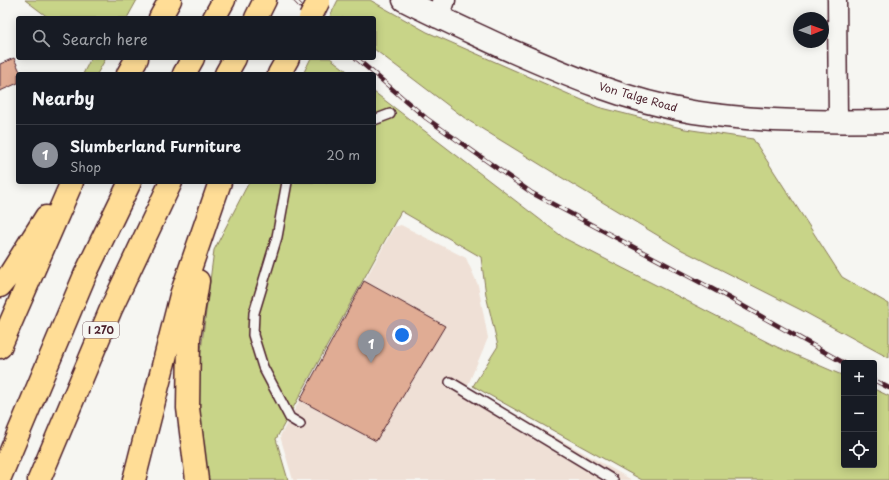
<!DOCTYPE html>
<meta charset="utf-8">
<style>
body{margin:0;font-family:"Playpen Sans",sans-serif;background:#20242c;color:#f1f3f6}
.controls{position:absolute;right:12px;bottom:12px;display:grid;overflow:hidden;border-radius:4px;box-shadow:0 2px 10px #0003}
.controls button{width:36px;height:36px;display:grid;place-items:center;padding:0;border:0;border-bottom:1px solid #363941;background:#171b24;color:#f1f3f6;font:20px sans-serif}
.compass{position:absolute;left:793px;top:12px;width:36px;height:36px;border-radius:50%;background:#171b24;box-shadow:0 2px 10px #0003;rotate:89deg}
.you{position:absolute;left:402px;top:335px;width:14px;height:14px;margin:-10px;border:3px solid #fff;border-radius:50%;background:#1a73e8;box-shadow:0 0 0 6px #1a73e833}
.badge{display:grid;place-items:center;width:26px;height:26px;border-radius:50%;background:#8c9099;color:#fff;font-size:13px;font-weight:700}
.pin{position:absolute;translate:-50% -33px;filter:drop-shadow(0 1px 2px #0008)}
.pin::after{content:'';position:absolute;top:21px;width:14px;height:12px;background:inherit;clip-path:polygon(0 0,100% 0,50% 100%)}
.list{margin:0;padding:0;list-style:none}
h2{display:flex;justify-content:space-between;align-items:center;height:52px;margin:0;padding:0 16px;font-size:17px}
h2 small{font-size:13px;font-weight:400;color:#9ea1a6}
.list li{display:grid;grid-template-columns:26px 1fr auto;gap:12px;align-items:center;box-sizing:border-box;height:60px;padding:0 16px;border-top:1px solid #363941}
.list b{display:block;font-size:15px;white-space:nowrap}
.list p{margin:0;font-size:13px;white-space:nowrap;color:#9ea1a6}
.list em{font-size:13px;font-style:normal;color:#9ea1a6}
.icon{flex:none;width:22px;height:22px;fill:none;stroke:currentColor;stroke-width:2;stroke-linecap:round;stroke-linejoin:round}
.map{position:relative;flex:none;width:889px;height:480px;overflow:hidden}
.search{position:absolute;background:#171b24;box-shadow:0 2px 10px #0003;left:16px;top:16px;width:360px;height:44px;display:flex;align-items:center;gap:10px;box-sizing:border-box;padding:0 14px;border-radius:4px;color:#9ea1a6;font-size:15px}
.panel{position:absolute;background:#171b24;box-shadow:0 2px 10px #0003;left:16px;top:72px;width:360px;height:112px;border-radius:4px}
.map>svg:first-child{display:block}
.built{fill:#efe0d6}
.green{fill:#c8d488;stroke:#897a5a}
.building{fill:#e0ac94;stroke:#4a1f2b}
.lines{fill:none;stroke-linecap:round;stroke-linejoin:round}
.service-casing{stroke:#4a1f2b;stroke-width:12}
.minor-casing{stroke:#4a1f2b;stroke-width:21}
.tertiary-casing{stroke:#4a1f2b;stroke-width:25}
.motorway-casing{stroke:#4a1f2b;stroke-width:25}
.service{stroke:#f6f6f2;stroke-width:9}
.minor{stroke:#f6f6f2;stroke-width:18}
.tertiary{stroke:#f6f6f2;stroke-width:22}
.motorway{stroke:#ffdd96;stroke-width:22}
.rail-casing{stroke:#4a1f2b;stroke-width:4.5}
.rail{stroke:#f6f6f2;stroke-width:3;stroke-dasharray:9;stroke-linecap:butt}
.motorway-bridge-casing{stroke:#4a1f2b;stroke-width:25;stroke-linecap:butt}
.motorway-bridge{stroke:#ffdd96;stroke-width:22}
.labels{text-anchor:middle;stroke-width:3;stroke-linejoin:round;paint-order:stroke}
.shield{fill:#f6f6f2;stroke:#7e6067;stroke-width:1}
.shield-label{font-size:10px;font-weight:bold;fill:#4a1f2b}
.street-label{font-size:11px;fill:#4a1f2b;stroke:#f6f6f2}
</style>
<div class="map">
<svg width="889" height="480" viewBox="0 0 889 480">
<rect width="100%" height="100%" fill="#f6f6f2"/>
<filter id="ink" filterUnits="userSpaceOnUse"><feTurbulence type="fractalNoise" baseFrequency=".025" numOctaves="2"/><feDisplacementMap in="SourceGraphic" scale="8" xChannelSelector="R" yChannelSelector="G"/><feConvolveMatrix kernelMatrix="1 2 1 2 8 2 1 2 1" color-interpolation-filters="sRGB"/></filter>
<g filter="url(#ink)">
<path class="built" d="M401 225 466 258 478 285 488 338 467 387 632 480H293L280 436 394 227Z"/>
<path class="green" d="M25 0H137L127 18H49Z
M338 0H370L427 32 598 107 685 129 753 139 842 277 889 304V358L801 310 682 250 559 176 466 119 374 49V18H333L330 16Z
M91 58H106L97 74H83Z
M311 58H330L351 74H303Z
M374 92 564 238 777 347 844 376V465H874V389L889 396V480H642L473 386 498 346 486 295 481 257 401 211 276 439 288 480H209L204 458 197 381 214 250 249 182H374Z"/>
<path class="building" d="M14 58 21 74H18V83L0 91V64Z
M364 281 445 326 376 441 300 400Z"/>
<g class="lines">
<defs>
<path id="service" d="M374 120 390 114
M287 182 277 237 254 313 253 335 263 367 290 418 300 424
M450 382 613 480"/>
<path id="minor" d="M837 0 838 121"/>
<path id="tertiary" d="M404 0C437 17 471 32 505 48 566 75 627 101 693 112 758 122 824 122 889 121
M438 17 444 0"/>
<path id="motorway" d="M160 18 170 0
M214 18 224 0
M256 18 265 0
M128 74 137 58
M184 74 193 58
M226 74 235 58
M279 74 288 58
M0 286 10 274 46 217
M0 347 72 182
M0 477 85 275 130 182
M39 480 111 309 171 182
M134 480 181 295 220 182
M197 480 188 408 189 338 198 281"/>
</defs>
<use href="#service" class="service-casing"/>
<use href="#minor" class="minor-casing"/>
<use href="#tertiary" class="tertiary-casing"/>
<use href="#motorway" class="motorway-casing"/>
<use href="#service" class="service"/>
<use href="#minor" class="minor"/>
<use href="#tertiary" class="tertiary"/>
<use href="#motorway" class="motorway"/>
<defs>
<path id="rail" d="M295 0 312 18
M356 58 426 118 532 193 720 293 844 363
M874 380 889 388"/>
</defs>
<use href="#rail" class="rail-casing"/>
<use href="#rail" class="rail"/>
<defs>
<path id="motorway-bridge" d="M310 18 319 0"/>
</defs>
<use href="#motorway-bridge" class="motorway-bridge-casing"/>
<use href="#motorway-bridge" class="motorway-bridge"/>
</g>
</g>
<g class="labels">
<rect class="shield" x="83" y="322" width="36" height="16" rx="3"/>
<g class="shield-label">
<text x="101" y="334">I 270</text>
</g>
<g class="street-label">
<text transform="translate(638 97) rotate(16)" y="4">Von Talge Road</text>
</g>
</g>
</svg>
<div class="controls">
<button>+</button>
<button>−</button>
<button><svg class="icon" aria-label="locate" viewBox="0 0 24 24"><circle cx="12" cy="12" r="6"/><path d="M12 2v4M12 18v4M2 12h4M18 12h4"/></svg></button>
</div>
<svg class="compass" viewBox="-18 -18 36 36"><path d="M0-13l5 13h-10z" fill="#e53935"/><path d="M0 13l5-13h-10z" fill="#9ea1a6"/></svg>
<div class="you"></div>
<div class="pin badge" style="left:371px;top:363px">1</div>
<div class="search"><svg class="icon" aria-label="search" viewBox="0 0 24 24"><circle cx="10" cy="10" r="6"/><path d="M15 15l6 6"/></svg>Search here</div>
<section class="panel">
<h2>Nearby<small></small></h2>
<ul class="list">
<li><span class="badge">1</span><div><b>Slumberland Furniture</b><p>Shop</p></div><em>20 m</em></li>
</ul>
</section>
</div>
